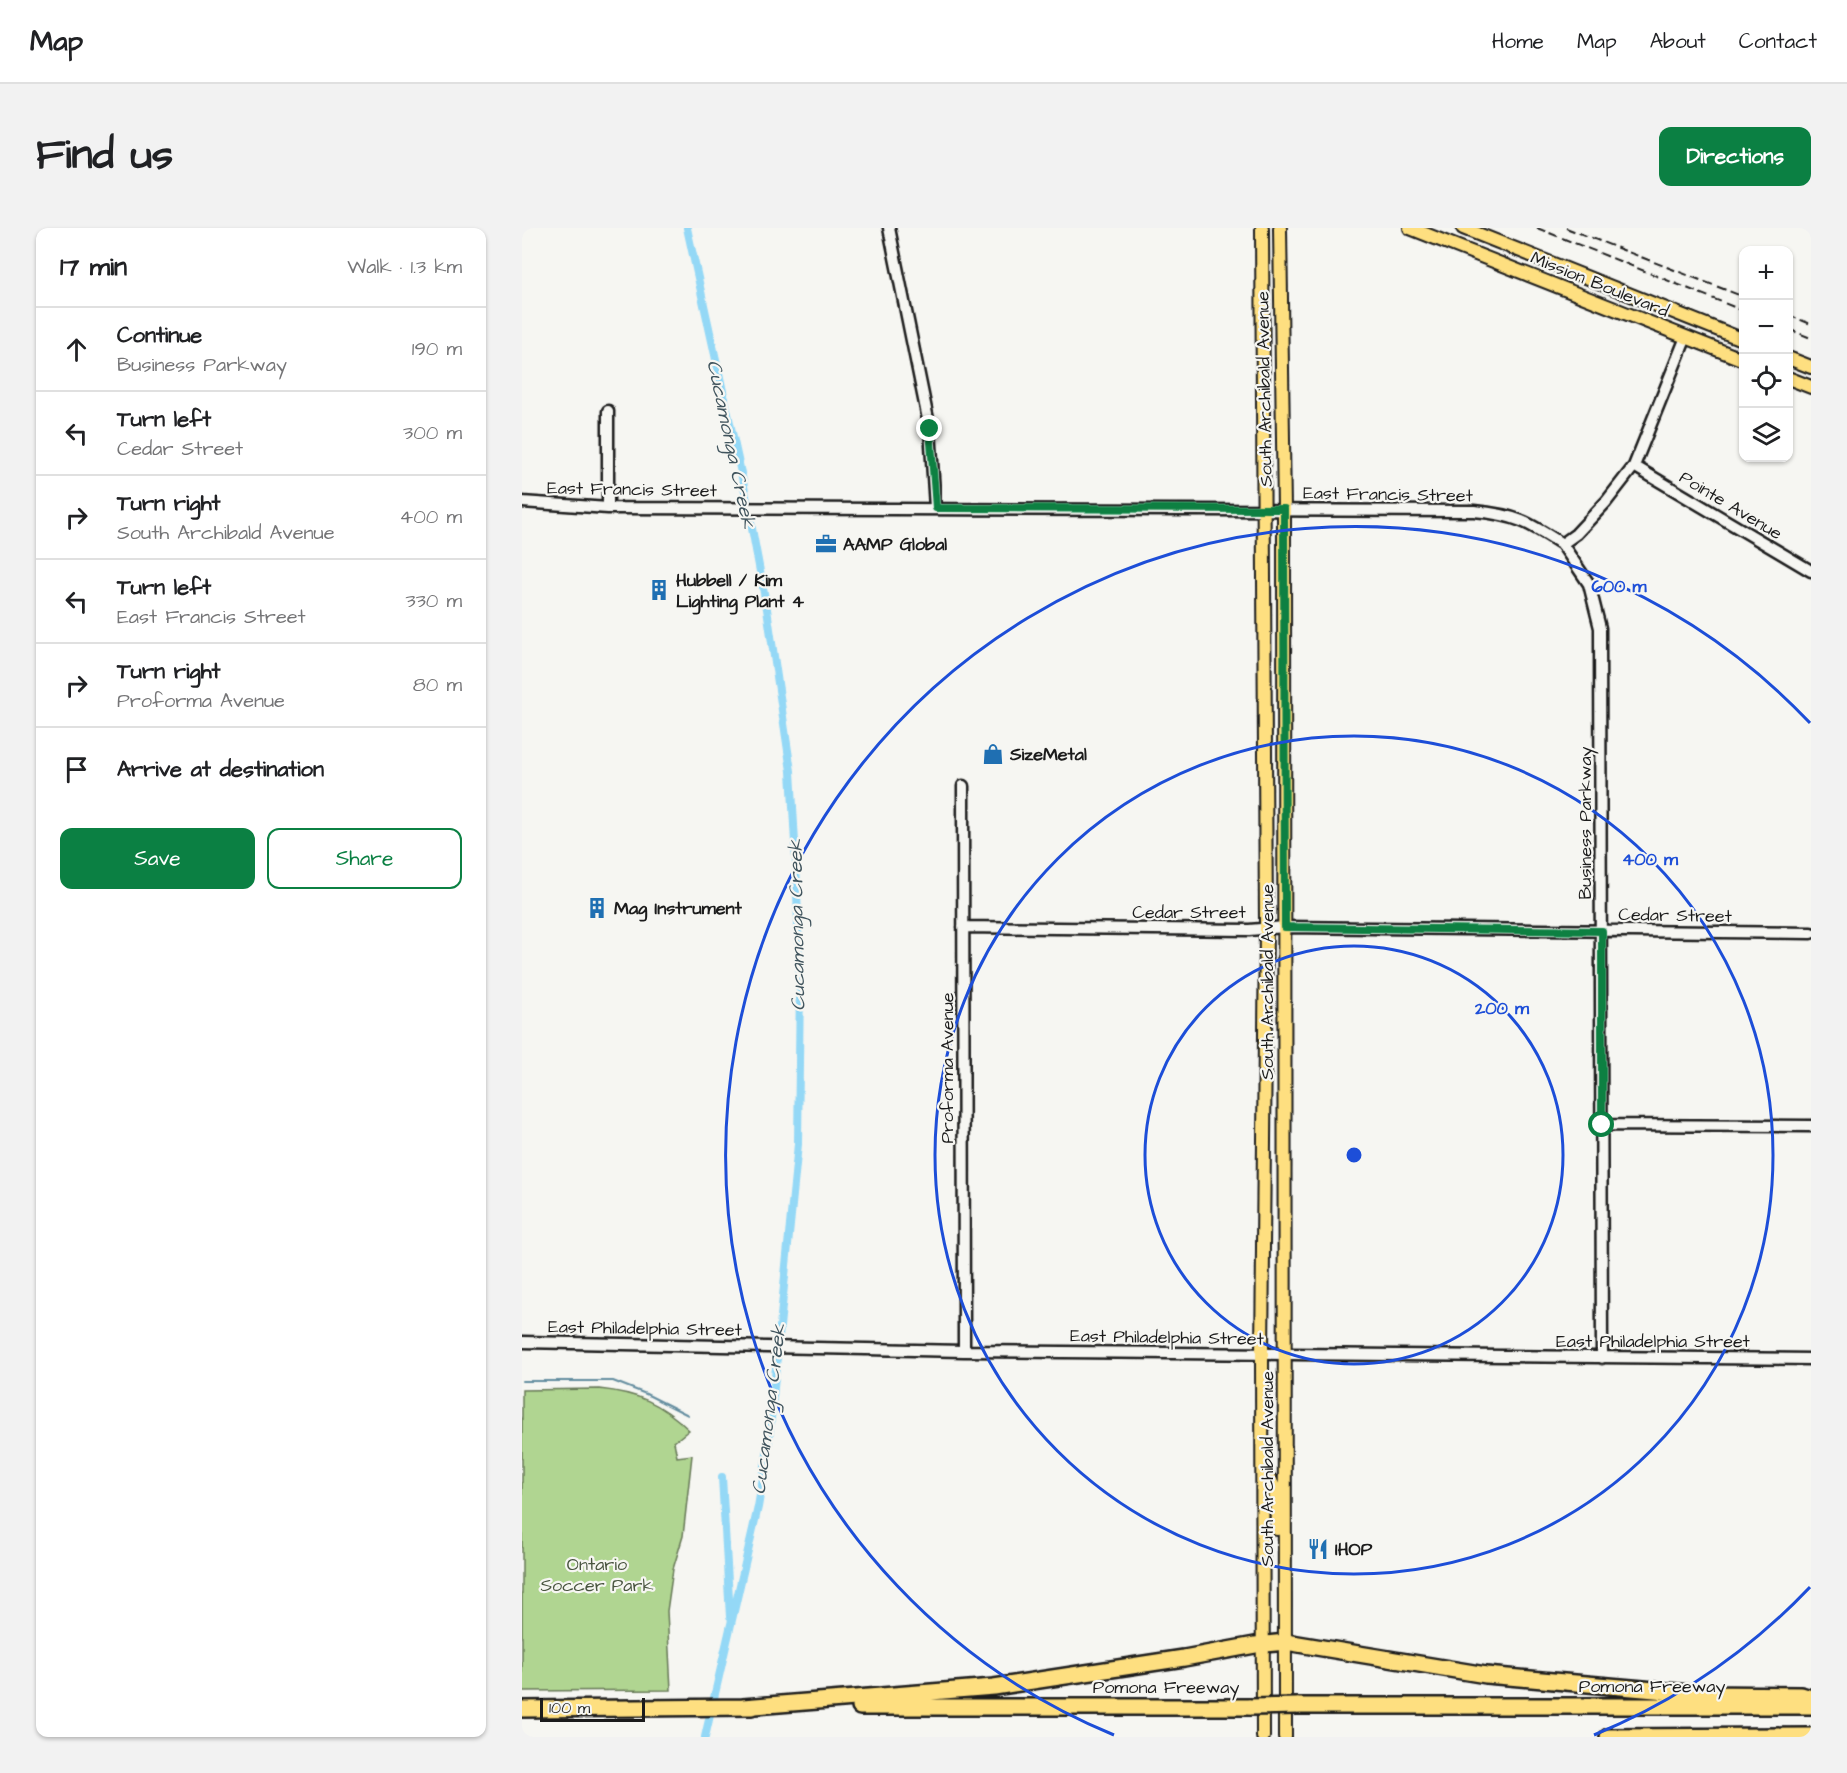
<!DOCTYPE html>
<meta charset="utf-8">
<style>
body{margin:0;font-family:"Architects Daughter",sans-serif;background:#f2f2f2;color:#202124}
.controls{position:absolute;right:18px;top:18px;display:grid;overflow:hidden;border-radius:12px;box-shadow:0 2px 4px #0004}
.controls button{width:54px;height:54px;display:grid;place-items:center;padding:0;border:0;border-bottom:2px solid #e0e0e0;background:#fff;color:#202124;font:30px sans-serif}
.scale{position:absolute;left:18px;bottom:15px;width:105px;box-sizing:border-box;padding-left:6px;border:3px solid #1c1c1c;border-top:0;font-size:16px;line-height:21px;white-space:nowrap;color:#1c1c1c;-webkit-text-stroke:4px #f6f6f2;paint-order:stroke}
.stop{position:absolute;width:18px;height:18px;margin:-14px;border:4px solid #0b8043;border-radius:50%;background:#fff}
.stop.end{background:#0b8043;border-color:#fff;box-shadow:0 2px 6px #0008}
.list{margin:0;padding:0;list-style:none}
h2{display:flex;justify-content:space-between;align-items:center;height:78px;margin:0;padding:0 24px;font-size:26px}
h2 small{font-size:20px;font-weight:400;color:#757577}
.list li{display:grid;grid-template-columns:39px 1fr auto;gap:18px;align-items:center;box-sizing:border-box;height:84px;padding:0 24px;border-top:2px solid #e0e0e0}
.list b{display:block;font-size:22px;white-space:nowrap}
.list p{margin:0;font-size:20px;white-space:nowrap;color:#757577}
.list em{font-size:20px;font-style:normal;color:#757577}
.actions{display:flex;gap:12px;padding:18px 24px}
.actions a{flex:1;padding:14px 0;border:2px solid #0b8043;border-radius:12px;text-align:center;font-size:21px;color:#0b8043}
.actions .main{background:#0b8043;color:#fff}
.icon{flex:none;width:33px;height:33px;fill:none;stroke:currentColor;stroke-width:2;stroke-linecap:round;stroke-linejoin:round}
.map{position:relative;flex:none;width:1289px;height:1509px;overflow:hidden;border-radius:12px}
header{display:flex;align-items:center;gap:36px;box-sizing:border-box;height:84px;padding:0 30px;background:#fff;border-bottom:2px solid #e0e0e0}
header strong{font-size:28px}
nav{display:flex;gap:33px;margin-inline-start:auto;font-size:21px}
.intro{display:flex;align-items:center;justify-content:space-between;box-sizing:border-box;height:144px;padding:0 36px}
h1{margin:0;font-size:42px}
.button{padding:15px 27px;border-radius:12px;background:#0b8043;color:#fff;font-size:21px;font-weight:700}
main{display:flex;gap:36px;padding:0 36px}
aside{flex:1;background:#fff;border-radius:12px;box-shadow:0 2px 4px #0004}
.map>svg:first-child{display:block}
.green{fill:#b0d591;stroke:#667856;stroke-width:1.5}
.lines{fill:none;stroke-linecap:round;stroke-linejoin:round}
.stream{stroke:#648d9f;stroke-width:2}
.canal{stroke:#94d8f6;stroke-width:8}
.minor-casing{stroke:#1c1c1c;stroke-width:15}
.major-casing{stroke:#1c1c1c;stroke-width:16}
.highway-casing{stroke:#1c1c1c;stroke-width:20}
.minor{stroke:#f6f6f2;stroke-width:10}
.major{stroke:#fedf80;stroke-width:12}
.highway{stroke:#fedf80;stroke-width:15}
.rail{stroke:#1c1c1c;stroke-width:2;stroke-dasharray:9 4.5;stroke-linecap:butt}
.highway-bridge-casing{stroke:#1c1c1c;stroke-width:20;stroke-linecap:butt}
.highway-bridge{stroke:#fedf80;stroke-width:15}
.route{stroke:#0b8043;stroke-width:8}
.ring{fill:none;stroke:#1d4ed8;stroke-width:3}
.labels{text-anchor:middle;stroke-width:4.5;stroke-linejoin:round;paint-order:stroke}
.street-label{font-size:18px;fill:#1c1c1c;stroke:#f6f6f2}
.poi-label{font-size:18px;font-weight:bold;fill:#1c1c1c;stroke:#f6f6f2;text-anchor:start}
.park-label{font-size:18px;fill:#48543f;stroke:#f6f6f2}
.water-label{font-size:20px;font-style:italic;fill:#40545d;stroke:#f6f6f2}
.centre{fill:#1d4ed8;stroke:#f6f6f2;stroke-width:3}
.ring-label{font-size:18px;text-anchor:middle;font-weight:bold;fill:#1d4ed8;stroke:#f6f6f2;stroke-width:4.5;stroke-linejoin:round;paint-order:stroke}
</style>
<header>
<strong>Map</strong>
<nav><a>Home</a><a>Map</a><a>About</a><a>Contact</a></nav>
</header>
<div class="intro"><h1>Find us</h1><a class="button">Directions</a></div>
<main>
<aside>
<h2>17 min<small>Walk · 1.3 km</small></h2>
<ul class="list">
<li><svg class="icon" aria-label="ahead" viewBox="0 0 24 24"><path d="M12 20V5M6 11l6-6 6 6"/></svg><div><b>Continue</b><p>Business Parkway</p></div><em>190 m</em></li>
<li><svg class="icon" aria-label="left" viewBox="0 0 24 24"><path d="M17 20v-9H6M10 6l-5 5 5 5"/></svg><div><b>Turn left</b><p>Cedar Street</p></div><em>300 m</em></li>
<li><svg class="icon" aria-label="right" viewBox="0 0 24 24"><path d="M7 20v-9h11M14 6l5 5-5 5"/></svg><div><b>Turn right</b><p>South Archibald Avenue</p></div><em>400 m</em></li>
<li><svg class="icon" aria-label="left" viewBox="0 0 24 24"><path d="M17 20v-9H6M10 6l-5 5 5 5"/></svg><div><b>Turn left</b><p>East Francis Street</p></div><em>330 m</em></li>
<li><svg class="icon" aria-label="right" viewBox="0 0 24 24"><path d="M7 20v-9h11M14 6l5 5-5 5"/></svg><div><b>Turn right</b><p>Proforma Avenue</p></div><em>80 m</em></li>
<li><svg class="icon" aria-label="arrive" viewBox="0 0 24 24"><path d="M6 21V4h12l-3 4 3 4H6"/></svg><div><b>Arrive at destination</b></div></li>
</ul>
<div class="actions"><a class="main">Save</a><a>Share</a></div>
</aside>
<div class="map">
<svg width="1289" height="1509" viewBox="0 0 1289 1509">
<rect width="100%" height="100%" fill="#f6f6f2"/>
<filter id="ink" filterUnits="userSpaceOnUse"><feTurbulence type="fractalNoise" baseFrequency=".0167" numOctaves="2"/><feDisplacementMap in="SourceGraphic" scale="12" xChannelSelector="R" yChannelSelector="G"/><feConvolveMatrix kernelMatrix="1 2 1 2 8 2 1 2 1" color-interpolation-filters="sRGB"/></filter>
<g filter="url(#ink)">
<path class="green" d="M77 1161C116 1165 139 1175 167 1202L152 1214 155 1229 170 1227 161 1308 151 1341 145 1383 149 1462 0 1463V1162Z"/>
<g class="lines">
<path class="stream" d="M0 1153H91L124 1166 166 1187"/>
<path class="canal" d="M165 0 223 263 245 381 269 543 274 633 278 754 276 916 246 1220 236 1279 183 1509
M200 1249 208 1389"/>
<defs>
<path id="minor" d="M367 0 408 201 413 280
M86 183V280
M1112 238 1289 343
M0 274 86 280 952 283C994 287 1006 294 1040 316
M441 558 442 1123
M441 699 727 702 763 699 1289 705
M1080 897 1289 898
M0 1114 442 1123 1289 1131
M1080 1130 1078 400 1067 356 1040 316 1054 306 1084 274 1112 238 1164 109"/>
<path id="major" d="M740 0 744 699 740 1126 741 1509
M758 0 762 281 763 1509
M888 0 1222 132
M941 0 1222 112
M1266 130 1289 139
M1266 150 1289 159
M741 1244C758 1256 754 1282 755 1301"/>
<path id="highway" d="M775 1478H1289
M221 1479 472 1459 662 1430 733 1417 764 1414 964 1447 1178 1466 1279 1467 1289 1470
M338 1479H728
M0 1481 230 1479
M1086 1509 1289 1508"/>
</defs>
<use href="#minor" class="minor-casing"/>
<use href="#major" class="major-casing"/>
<use href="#highway" class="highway-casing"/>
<use href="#minor" class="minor"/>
<use href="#major" class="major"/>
<use href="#highway" class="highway"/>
<path class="rail" d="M1015 0 1222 83
M1044 0 1222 69
M1266 87 1289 96
M1266 101 1289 110"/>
<defs>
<path id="highway-bridge" d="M728 1479 775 1478"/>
</defs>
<use href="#highway-bridge" class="highway-bridge-casing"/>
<use href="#highway-bridge" class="highway-bridge"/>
</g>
</g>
<g class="lines" filter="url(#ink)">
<path class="route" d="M408 201 414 280 762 281 763 699 1080 703V897"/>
</g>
<g class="ring">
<circle cx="832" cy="927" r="209"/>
<circle cx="832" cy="927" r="419"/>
<path d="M1288 1359A628 628 0 0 1 1072 1507M592 1507A628 628 0 1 1 1288 495"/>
</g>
<defs>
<symbol id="office-bare" viewBox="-9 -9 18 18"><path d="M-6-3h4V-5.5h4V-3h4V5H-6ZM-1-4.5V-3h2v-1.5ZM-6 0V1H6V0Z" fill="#1f6fb2" stroke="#f6f6f2" stroke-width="2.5" paint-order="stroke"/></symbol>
<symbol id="building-bare" viewBox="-9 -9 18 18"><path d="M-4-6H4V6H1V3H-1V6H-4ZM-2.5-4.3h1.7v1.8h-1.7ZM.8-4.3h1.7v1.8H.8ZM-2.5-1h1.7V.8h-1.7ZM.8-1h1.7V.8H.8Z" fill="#1f6fb2" stroke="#f6f6f2" stroke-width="2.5" paint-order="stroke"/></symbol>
<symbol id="shop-bare" viewBox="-9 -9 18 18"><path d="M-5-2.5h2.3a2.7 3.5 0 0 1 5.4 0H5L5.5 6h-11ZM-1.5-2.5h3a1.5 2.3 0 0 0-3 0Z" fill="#1f6fb2" stroke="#f6f6f2" stroke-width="2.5" paint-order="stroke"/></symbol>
<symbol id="restaurant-bare" viewBox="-9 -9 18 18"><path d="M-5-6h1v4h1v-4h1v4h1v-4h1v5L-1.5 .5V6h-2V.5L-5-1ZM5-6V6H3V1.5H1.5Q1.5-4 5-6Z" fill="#1f6fb2" stroke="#f6f6f2" stroke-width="2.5" paint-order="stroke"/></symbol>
</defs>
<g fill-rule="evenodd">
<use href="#office-bare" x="289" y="301" width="30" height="30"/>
<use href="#building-bare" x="122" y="347" width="30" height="30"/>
<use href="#shop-bare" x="456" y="511" width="30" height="30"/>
<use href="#building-bare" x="60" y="665" width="30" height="30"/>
<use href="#restaurant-bare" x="781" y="1306" width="30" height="30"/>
</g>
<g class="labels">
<g class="street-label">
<text transform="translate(1078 56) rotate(22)" y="6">Mission Boulevard</text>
<text transform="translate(742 161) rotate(-91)" y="6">South Archibald Avenue</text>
<text transform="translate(110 261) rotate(1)" y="6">East Francis Street</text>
<text transform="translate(866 266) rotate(1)" y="6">East Francis Street</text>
<text transform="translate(1209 277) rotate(31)" y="6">Pointe Avenue</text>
<text transform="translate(1063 595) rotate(-90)" y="6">Business Parkway</text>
<text x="667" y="690">Cedar Street</text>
<text transform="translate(1153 687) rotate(1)" y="6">Cedar Street</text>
<text transform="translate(745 754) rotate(-90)" y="6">South Archibald Avenue</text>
<text transform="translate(425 840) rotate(-90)" y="6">Proforma Avenue</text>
<text transform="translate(123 1100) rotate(1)" y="6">East Philadelphia Street</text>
<text transform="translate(645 1109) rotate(1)" y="6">East Philadelphia Street</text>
<text x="1131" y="1119">East Philadelphia Street</text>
<text transform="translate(745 1241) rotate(-90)" y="6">South Archibald Avenue</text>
<text x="1130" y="1464">Pomona Freeway</text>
<text x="644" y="1465">Pomona Freeway</text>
</g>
<g class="poi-label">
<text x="321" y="322">AAMP Global</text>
<text x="154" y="358">Hubbell / Kim<tspan x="154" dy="21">Lighting Plant 4</tspan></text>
<text x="488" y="532">SizeMetal</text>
<text x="92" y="686">Mag Instrument</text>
<text x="813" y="1327">IHOP</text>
</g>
<g class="park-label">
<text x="75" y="1342">Ontario<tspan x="75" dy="21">Soccer Park</tspan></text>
</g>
<g class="water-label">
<text transform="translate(210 216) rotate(78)" y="7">Cucamonga Creek</text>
<text transform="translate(274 697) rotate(-91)" y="7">Cucamonga Creek</text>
<text transform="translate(246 1181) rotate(-83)" y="7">Cucamonga Creek</text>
</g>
</g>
<circle cx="832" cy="927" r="9" class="centre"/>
<g class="ring-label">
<text x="1097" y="364">600 m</text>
<text x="1128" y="637">400 m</text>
<text x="980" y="786">200 m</text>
</g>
</svg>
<div class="controls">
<button>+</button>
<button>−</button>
<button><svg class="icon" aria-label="locate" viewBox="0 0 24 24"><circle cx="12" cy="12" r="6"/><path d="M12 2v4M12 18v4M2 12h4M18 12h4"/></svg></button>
<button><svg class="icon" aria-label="layers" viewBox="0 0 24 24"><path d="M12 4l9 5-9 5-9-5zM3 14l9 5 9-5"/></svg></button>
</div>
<div class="scale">100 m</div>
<div class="stop" style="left:1080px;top:897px"></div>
<div class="stop end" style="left:408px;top:201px"></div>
</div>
</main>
